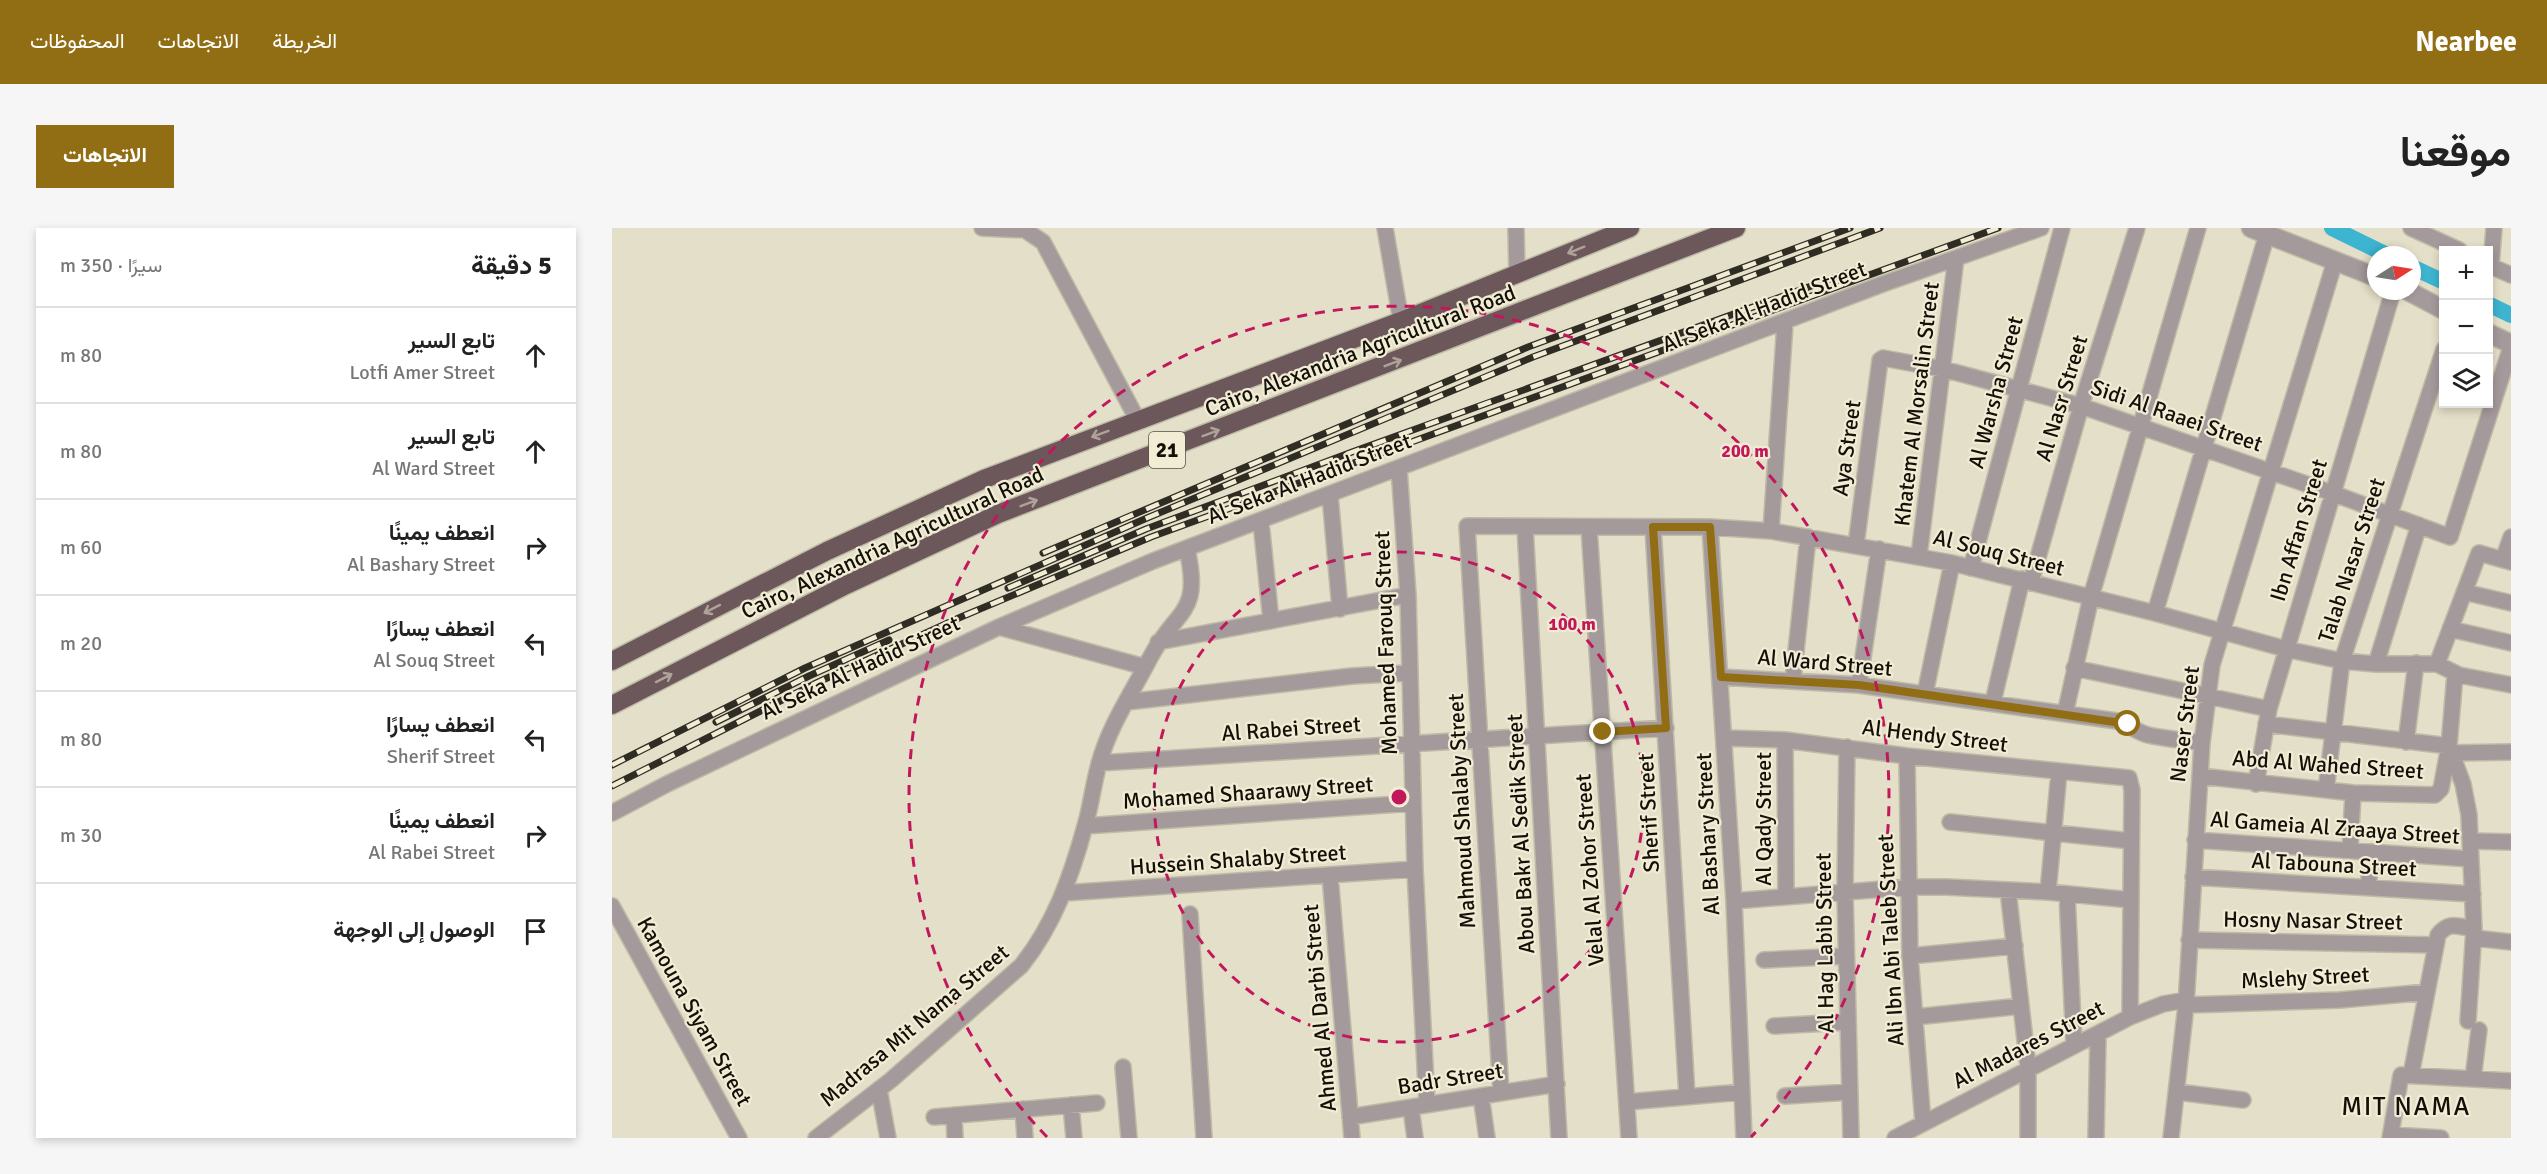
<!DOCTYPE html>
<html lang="ar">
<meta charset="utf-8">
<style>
body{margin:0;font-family:Signika,Vazirmatn,sans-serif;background:#f6f6f6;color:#222;direction:rtl}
.controls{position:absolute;right:18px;top:18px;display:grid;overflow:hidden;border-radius:0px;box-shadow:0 3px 9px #0003}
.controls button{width:54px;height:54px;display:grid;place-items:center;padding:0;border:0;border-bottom:2px solid #e0e0e0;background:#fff;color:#222;font:30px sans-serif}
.compass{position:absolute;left:1755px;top:18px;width:54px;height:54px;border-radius:50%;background:#fff;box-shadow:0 3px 9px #0003;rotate:78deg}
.stop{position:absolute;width:18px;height:18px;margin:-14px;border:4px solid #916e14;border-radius:50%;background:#fff}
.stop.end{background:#916e14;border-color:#fff;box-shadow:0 2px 6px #0008}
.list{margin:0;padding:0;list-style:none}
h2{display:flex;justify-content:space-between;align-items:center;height:78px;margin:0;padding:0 24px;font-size:26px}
h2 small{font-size:20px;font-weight:400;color:#767676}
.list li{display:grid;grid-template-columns:39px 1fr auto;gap:18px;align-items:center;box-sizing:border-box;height:96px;padding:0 24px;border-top:2px solid #e0e0e0}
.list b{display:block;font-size:22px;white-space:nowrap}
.list p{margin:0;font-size:20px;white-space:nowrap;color:#767676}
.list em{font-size:20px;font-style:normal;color:#767676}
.icon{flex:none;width:33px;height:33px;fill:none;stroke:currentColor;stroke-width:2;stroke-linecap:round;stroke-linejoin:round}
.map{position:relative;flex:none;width:1899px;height:910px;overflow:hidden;direction:ltr;border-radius:0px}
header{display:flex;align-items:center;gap:36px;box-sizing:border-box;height:84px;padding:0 30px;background:#916e14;color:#fff}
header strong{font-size:28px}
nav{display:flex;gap:33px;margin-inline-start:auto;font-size:21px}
.intro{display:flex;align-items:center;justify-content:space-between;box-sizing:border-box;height:144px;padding:0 36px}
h1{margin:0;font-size:42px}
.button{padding:15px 27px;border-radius:0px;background:#916e14;color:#fff;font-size:21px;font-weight:700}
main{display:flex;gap:36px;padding:0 36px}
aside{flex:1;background:#fff;border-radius:0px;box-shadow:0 3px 9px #0003}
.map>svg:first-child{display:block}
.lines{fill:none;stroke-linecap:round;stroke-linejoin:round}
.canal{stroke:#3db4d0;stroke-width:16}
.minor-casing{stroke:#bebaa6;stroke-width:18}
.tertiary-casing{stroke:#bebaa6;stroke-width:21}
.trunk-casing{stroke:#bebaa6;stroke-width:21}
.minor{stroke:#a59a9b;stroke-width:15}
.tertiary{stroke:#a59a9b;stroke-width:18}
.trunk{stroke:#6c575a;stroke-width:18}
.rail-casing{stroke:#2f2c23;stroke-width:7}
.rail{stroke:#f2ecd5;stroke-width:4.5;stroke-dasharray:14;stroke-linecap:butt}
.oneway{stroke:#afa298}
.route{stroke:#916e14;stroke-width:8}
.ring{fill:none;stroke:#c2185b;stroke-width:3;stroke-dasharray:10 8}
.labels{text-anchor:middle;stroke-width:4.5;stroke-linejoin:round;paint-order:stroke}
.shield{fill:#f2ecd5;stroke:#555246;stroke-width:1.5}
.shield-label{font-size:21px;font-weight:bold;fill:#121009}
.street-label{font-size:22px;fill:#121009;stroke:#f2ecd5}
.quarter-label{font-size:26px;letter-spacing:1.5px;fill:#121009;stroke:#f2ecd5}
.centre{fill:#c2185b;stroke:#f2ecd5;stroke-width:3}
.ring-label{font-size:18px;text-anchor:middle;font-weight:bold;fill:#c2185b;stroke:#f2ecd5;stroke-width:4.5;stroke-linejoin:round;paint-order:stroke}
</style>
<header>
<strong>Nearbee</strong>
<nav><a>الخريطة</a><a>الاتجاهات</a><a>المحفوظات</a></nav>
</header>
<div class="intro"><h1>موقعنا</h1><a class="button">الاتجاهات</a></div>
<main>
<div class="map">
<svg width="1899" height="910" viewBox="0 0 1899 910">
<rect width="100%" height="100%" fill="#e4dfc8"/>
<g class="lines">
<path class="canal" d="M1720 0 1775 27
M1800 39 1832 54
M1876 76 1899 87"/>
<defs>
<path id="minor" d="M370 0 413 2 431 14 525 191
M773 0 789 93
M904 0 905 46
M1799 0 1847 22
M1876 37 1899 47
M1879 38 1882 0
M787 240 796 367 803 641 815 877
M718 267 728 381
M649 294 659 393
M913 299 947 910
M977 299 1017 910
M1041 299 1075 868
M1098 299 1122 673 1132 910
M1159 303 1173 95
M1244 317 1268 132 1271 130 1331 141 1469 178 1720 265 1838 309 1899 119
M1307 328 1344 30
M1891 332 1899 309
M1359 340 1450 0
M1419 354 1469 178 1525 0
M1852 364 1899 375
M1543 385 1655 6
M387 399 533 439
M1838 401 1899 415
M546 414 796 367
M1764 436 1807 297
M1825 436 1867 325 1899 334
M1462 440 1657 481
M1843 446 1837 518 1851 556 1857 587 1862 701 1856 793
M1109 449 1247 457 1505 493C1517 496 1524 504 1536 507 1553 511 1572 512 1590 515
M1181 452 1196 309
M1247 457 1267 321
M1313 466 1340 335
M515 474 740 448 797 445
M1381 474 1410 351
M1453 486 1479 369 1586 0
M1112 510 1173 512 1295 528 1517 550 1520 562 1518 789
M1173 512 1174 669
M1794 514 1804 435
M1235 519 1233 665 1239 910
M1840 525 1899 524
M1295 528 1298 728 1311 895
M487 535 1054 500
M1588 548 1741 565 1823 567 1829 561 1837 518 1654 496
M1644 556 1657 481 1781 63
M1714 562 1730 433 1832 121
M0 585 55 556 387 399 541 333 1268 57 1429 0
M1338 594 1519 613
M473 598 801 575
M1583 612 1859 631
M1859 613 1899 614
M1738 622 1741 565
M718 647 740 910
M1581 649 1861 666
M1756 660 1760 624
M1396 662 1416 839V910
M1436 664 1447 544
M452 665 803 641
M1455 666 1462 817
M1122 673 1297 659H1334L1436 664 1519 672
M0 678 127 910
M578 686 592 910
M1862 710 1899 714
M1577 712 1824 717
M1298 728 1403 718
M1152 732 1234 728
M1574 777 1728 772 1815 764
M1303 789 1409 778
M1162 798 1235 794
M511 839 517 910
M1799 847 1826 707C1837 693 1845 698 1862 701
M1861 851 1867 802
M267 861 276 910
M1565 864 1631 872
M889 865 855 298 1098 299 1159 303 1340 335 1543 385 1674 421 1730 433 1764 436H1825L1847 447 1899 457
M869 868 875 910
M1173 868 1238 864
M1015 874 1130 864
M459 877 462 910
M799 880 803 910
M411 881 413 910
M342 887 343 910
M322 889 485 875
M738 889 945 856
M1779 907 1829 910
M204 910 279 852 409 738C442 697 459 649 473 598 479 578 481 557 487 536 497 498 520 465 538 430 565 379 590 388 575 321
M1283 910 1518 789 1551 776 1574 772
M1484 910 1486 806
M1559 910 1574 777 1590 515 1600 437 1723 33
M1778 910 1789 847 1899 853"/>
<path id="tertiary" d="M1639 0 1764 49
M1796 63 1832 82
M1876 105 1899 116"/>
<path id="trunk" d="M0 433 215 323 372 251 789 93 1018 0
M0 477 234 357 386 286 1124 0"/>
</defs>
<use href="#minor" class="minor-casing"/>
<use href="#tertiary" class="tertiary-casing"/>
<use href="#trunk" class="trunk-casing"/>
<use href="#minor" class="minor"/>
<use href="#tertiary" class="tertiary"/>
<use href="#trunk" class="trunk"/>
<defs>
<path id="rail" d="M431 325 916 119 1238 0
M396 360 534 301 740 224 1249 40
M104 494 197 448 277 412
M0 537 193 440 535 290 921 129 1268 0
M0 558 202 456 349 389 539 309 1386 0"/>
</defs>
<use href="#rail" class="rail-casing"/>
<use href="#rail" class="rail"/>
</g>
<defs><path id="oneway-shaft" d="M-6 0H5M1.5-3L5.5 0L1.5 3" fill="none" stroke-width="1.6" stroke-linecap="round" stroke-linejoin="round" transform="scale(1.5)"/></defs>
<g class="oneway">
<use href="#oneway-shaft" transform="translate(964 22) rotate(158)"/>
<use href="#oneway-shaft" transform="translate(781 135) rotate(-21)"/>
<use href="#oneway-shaft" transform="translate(599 205) rotate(-21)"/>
<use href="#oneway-shaft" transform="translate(488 206) rotate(159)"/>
<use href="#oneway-shaft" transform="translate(417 275) rotate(-21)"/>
<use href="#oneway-shaft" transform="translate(100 381) rotate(153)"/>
<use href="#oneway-shaft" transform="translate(52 450) rotate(-27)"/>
</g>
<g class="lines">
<path class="route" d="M991 504 1054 500 1041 299H1098L1109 449 1247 457 1516 496"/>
</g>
<g class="ring">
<circle cx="787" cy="569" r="245"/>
<path d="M435 909A490 490 0 1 1 1139 909"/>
</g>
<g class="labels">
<rect class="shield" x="537" y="204" width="36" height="36" rx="4.5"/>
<g class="shield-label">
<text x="555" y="229">21</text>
</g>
<g class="street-label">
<text transform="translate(1152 78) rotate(-21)" y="8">Al Seka Al Hadid Street</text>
<text transform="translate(748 122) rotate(-21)" y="8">Cairo, Alexandria Agricultural Road</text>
<text transform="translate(1383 164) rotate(-75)" y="8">Al Warsha Street</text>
<text transform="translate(1449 170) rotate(-73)" y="8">Al Nasr Street</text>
<text transform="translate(1304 176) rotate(-83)" y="8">Khatem Al Morsalin Street</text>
<text transform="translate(1565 187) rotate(19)" y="8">Sidi Al Raaei Street</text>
<text transform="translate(1234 220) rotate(-82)" y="8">Aya Street</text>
<text transform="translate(697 250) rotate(-21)" y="8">Al Seka Al Hadid Street</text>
<text transform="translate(1686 302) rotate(-73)" y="8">Ibn Affan Street</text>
<text transform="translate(280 314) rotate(-25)" y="8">Cairo, Alexandria Agricultural Road</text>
<text transform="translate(1387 324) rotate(14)" y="8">Al Souq Street</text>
<text transform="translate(1739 332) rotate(-72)" y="8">Talab Nasar Street</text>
<text transform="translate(773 415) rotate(-92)" y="8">Mohamed Farouq Street</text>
<text transform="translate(1213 434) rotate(5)" y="8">Al Ward Street</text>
<text transform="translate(248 439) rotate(-25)" y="8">Al Seka Al Hadid Street</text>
<text transform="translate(1572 496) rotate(-83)" y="8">Naser Street</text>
<text transform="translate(679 500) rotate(-4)" y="8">Al Rabei Street</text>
<text transform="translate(1323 507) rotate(7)" y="8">Al Hendy Street</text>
<text transform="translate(1716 536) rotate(4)" y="8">Abd Al Wahed Street</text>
<text transform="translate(636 564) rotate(-4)" y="8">Mohamed Shaarawy Street</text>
<text transform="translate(849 583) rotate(-93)" y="8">Mahmoud Shalaby Street</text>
<text transform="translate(1036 585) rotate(-93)" y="8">Sherif Street</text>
<text transform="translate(1151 591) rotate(-90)" y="8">Al Qady Street</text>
<text transform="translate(1723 599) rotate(4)" y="8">Al Gameia Al Zraaya Street</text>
<text transform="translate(908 606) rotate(-93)" y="8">Abou Bakr Al Sedik Street</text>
<text transform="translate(1095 606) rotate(-93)" y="8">Al Bashary Street</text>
<text transform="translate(626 631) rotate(-4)" y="8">Hussein Shalaby Street</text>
<text transform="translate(1722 636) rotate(3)" y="8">Al Tabouna Street</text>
<text transform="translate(977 642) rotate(-94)" y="8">Velal Al Zohor Street</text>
<text transform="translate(1701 692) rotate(1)" y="8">Hosny Nasar Street</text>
<text transform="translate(1278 712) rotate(-93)" y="8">Ali Ibn Abi Taleb Street</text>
<text transform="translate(1212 715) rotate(-91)" y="8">Al Hag Labib Street</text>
<text transform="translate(1693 749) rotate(-3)" y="8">Mslehy Street</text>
<text transform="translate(707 780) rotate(-95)" y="8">Ahmed Al Darbi Street</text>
<text transform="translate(83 783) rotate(61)" y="8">Kamouna Siyam Street</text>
<text transform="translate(302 797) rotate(-40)" y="8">Madrasa Mit Nama Street</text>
<text transform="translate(1416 816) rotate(-27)" y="8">Al Madares Street</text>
<text transform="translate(838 850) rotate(-9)" y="8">Badr Street</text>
</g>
<g class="quarter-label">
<text x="1794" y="887">MIT NAMA</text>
</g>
</g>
<circle cx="787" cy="569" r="9" class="centre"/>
<g class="ring-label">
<text x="1133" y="229">200 m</text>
<text x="960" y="402">100 m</text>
</g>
</svg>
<div class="controls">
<button>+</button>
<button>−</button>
<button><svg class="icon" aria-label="layers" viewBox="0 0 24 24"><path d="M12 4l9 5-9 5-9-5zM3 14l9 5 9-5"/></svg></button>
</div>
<svg class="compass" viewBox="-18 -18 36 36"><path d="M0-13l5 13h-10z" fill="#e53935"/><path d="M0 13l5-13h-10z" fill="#767676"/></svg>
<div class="stop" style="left:1516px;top:496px"></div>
<div class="stop end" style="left:991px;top:504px"></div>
</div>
<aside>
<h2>5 دقيقة<small>سيرًا · 350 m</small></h2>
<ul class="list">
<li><svg class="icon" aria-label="ahead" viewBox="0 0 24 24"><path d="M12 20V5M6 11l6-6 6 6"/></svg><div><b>تابع السير</b><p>Lotfi Amer Street</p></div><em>80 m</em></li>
<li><svg class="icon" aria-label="ahead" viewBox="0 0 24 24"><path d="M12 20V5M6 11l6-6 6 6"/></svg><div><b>تابع السير</b><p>Al Ward Street</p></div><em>80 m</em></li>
<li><svg class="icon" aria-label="right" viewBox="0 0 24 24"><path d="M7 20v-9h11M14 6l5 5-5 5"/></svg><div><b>انعطف يمينًا</b><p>Al Bashary Street</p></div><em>60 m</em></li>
<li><svg class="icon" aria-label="left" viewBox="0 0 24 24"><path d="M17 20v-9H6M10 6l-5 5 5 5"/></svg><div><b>انعطف يسارًا</b><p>Al Souq Street</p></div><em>20 m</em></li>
<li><svg class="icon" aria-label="left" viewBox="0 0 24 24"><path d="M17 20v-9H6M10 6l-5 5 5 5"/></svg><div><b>انعطف يسارًا</b><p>Sherif Street</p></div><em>80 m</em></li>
<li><svg class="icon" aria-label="right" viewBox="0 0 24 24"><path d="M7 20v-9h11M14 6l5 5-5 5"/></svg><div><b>انعطف يمينًا</b><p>Al Rabei Street</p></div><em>30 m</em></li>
<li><svg class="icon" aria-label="arrive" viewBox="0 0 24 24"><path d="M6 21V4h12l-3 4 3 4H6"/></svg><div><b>الوصول إلى الوجهة</b></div></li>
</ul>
</aside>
</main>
